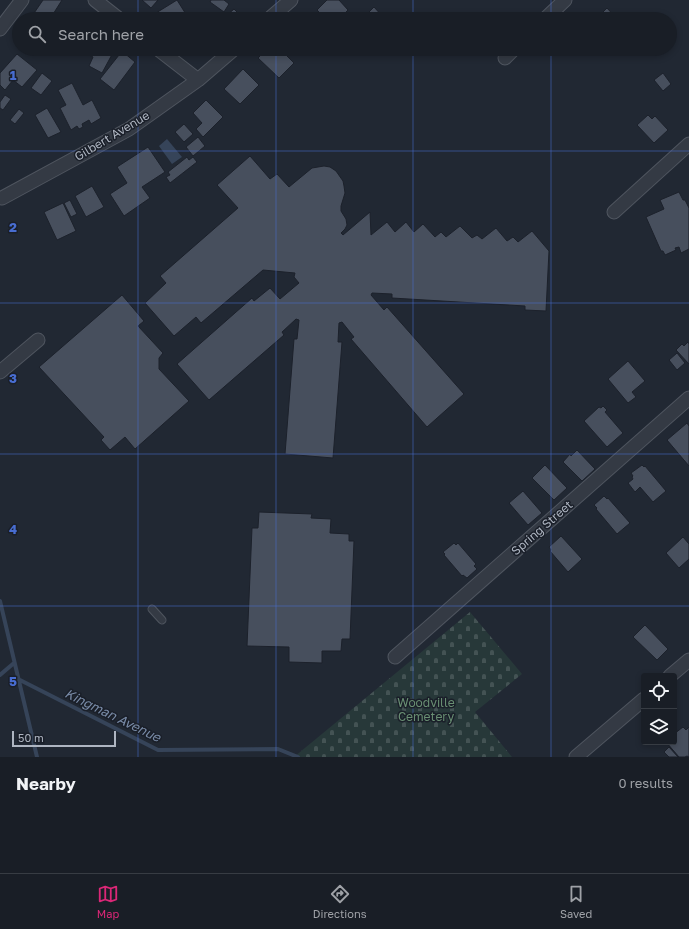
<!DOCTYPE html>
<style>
body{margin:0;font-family:"Golos Text",sans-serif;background:#262b32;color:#f1f3f6}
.controls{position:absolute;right:12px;bottom:12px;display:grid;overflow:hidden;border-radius:4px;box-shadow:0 2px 6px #0003}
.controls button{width:36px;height:36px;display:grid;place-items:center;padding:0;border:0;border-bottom:1px solid #373c43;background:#191e26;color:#f1f3f6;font:20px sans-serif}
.scale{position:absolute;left:12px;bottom:10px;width:104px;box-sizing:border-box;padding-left:4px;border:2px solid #aeb5c1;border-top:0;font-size:11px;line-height:14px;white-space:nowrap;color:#aeb5c1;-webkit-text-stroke:3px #1a1f29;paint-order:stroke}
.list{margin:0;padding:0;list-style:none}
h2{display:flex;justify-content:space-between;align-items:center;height:52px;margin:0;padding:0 16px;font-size:17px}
h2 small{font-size:13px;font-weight:400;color:#9fa2a7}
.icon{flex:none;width:22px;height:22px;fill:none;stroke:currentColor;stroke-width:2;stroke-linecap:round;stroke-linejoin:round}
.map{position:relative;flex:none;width:689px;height:757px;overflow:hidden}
.search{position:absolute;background:#191e26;box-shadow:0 2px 6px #0003;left:12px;right:12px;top:12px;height:44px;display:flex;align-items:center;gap:10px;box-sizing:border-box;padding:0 14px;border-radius:22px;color:#9fa2a7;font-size:15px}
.sheet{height:116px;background:#191e26}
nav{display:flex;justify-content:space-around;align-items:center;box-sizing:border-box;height:56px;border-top:1px solid #373c43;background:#191e26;font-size:11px;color:#9fa2a7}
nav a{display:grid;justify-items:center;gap:2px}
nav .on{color:#db2777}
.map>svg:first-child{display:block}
.cemetery{fill:url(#cemetery-stones)}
.water{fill:#364459}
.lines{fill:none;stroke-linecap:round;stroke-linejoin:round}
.stream{stroke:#364459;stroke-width:4}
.building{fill:#474f5d;stroke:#1c212b}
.service-casing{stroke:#4f555f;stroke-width:9}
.minor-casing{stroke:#4f555f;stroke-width:15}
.service{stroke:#343a44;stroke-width:7}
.minor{stroke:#343a44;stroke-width:13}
.grid{fill:none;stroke:#486dd1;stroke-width:1;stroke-opacity:0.55}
.labels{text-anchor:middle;stroke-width:3;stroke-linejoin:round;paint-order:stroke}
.street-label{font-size:12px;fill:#aeb5c1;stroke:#1a1f29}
.park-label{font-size:12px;fill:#698f73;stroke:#1a1f29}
.water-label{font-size:13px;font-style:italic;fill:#798ba7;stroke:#1a1f29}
.grid-label{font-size:13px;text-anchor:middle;font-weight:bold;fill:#486dd1;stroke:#1a1f29;stroke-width:3;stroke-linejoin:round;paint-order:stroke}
</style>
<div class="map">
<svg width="689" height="757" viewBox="0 0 689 757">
<defs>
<pattern id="cemetery-stones" width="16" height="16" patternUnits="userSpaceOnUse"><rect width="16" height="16" fill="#273839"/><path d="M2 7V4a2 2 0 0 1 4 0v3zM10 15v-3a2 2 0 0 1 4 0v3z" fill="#445354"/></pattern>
</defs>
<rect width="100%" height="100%" fill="#212833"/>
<path class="cemetery" d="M470 612 522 674 475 712 512 757H294Z"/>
<path class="water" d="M167 139 182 157 172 164 159 146Z"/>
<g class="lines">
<path class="stream" d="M0 601 37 757
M0 675 14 663
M18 679 158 750 278 749 298 757"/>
</g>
<path class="building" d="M43 0H62L50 19H30Z
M142 0H158L151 8Z
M177 0 189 19H159L156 13Z
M211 0H224L229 4 224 12 210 2Z
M327 0H339L348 10 339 19H326L317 10Z
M374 7 384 18 383 19H375L368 13Z
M607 8 617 19H588L595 12 599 16Z
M234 9 244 19H226L225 17Z
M200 13 216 19H198Z
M78 49H115L102 73 89 66 93 57Z
M267 49H280L294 63 279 78 258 58Z
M296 49H310L303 56Z
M123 52 135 62 114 90 100 79 119 55 120 56Z
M17 54 37 70 22 87 13 80 5 90 0 85V73Z
M243 69 259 85 240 104 224 89Z
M42 73 52 81 41 95 31 88Z
M663 73 671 84 663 91 654 80Z
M72 83 83 105 92 100 101 118 91 124 89 120 82 124 83 127 79 129 77 126 71 130 60 108 66 105 58 90Z
M5 95 11 99 3 110 0 108V102Z
M206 100 223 117 203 137 196 129 202 123 193 113Z
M47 108 61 132 48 138 35 115Z
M19 109 24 113 15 124 10 120Z
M648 115 652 119 655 116 668 130 654 143 637 125Z
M184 124 193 134 184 142 175 132Z
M198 137 205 146 193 156 186 147Z
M148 147 165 172 142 187 150 198 124 216 110 194 127 183 117 167Z
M250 156 270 179 277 174 289 187 312 168 324 166 330 167 336 171 343 181 344 186 345 193 341 206V211L346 219 347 225 345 229 341 233 343 235 370 212 371 235 387 222 395 232 406 222 414 232 423 224 435 237 441 232 446 237 460 226 472 238 477 235 482 239 496 228 507 241 513 237 518 242 532 231 549 251 546 311 525 310V306L392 298V294L372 293 371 295 384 310 387 307 464 394 427 427 351 339 354 337 342 322 339 323 338 342H342L333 458 285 454 294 339H297L299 320 296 319 282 332 284 335 209 400 177 364 252 298 254 301 270 288 280 299 299 283 294 277 295 273 263 270 201 323 196 317 174 336 145 303 166 283 160 276 238 208 217 185Z
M187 157 189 160 193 157 197 162 170 183 166 177 170 175 168 172Z
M92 186 104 207 86 217 75 196Z
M679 192 683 200H685L689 208V249L681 253 679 247 675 248 676 250 665 255 663 251H661L646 217 664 209 660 200Z
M70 200 77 214 71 217 64 203Z
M63 203 76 231 57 240 44 212Z
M122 295 144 321 138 326 163 353 159 358V369L189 401 135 449 125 437 110 450 101 440 104 437 39 367Z
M688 342 689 344V364L676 350 682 344 684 346Z
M677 353 685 363 677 370 669 360Z
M628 361 645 381 632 392 636 397 628 403 608 379Z
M603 406 607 410 605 412 623 433 607 447 584 421 599 407 601 408Z
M687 423 689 426V466L667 440Z
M577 450 595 469 582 481 563 462 570 454 571 456Z
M545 465 567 488 554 500 532 478Z
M642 465 644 467 645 466 666 491 653 502 640 487 635 492 628 483 633 479 632 477 633 476 631 473Z
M523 491 542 513 528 525 509 503Z
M604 496 607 499 608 498 630 523 617 534 596 509 597 508 594 505Z
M259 512 312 514 311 518 331 519 330 533 349 534V541H354L350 639H342L341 651H322V663L289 662V647L247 646 252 528H258Z
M561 536 582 559 568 572 550 551 551 550 549 547Z
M683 537 689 544V559L679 568 666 553Z
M454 543 456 545 458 543 476 564 474 566 477 569 467 578 463 575 462 576 444 555 445 554 443 552Z
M645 625 668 649 657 660 633 637Z
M683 727 686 730 689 727V757L687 756 685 757H679L666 742H674V734Z
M669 747 678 757H669L664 752Z"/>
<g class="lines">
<defs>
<path id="service" d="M152 609 162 620"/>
<path id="minor" d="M95 0 119 19
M269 19 291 0
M545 19 565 0
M0 29 22 0
M158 49 198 80
M505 58 514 49
M2 198 129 129 198 80 234 49
M614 212 689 144
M0 372 38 340
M395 657 689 398
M670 676 689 660
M576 757 644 699"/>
</defs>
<use href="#service" class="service-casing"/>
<use href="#minor" class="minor-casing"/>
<use href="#service" class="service"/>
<use href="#minor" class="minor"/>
</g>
<path class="grid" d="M138 0V19M276 0V19M413 0V19M551 0V19M138 49V757M276 49V757M413 49V757M551 49V757M0 151H689M0 303H689M0 454H689M0 606H689"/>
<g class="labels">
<g class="street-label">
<text transform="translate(112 136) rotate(-31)" y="4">Gilbert Avenue</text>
<text transform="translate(542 528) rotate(-41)" y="4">Spring Street</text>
</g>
<g class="park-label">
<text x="426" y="707">Woodville<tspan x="426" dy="14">Cemetery</tspan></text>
</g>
<g class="water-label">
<text transform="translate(113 715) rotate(26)" y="5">Kingman Avenue</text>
</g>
</g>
<g class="grid-label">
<text x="13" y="80">1</text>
<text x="13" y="232">2</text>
<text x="13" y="383">3</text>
<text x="13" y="534">4</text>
<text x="13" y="686">5</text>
</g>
</svg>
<div class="controls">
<button><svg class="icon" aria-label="locate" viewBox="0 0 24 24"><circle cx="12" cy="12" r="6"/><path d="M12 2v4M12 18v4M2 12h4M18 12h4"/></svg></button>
<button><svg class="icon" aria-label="layers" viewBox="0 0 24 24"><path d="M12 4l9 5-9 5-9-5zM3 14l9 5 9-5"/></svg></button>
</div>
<div class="scale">50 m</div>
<div class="search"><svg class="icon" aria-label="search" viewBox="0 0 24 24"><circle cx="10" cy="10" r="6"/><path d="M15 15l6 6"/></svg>Search here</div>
</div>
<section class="sheet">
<h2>Nearby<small>0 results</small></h2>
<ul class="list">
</ul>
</section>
<nav>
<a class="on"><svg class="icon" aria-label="map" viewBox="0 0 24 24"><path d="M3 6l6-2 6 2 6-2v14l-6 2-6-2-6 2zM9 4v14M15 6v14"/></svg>Map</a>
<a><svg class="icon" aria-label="directions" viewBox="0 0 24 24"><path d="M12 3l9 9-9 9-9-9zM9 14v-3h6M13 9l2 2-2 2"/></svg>Directions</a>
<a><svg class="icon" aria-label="saved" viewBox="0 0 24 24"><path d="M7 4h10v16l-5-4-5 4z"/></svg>Saved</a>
</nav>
